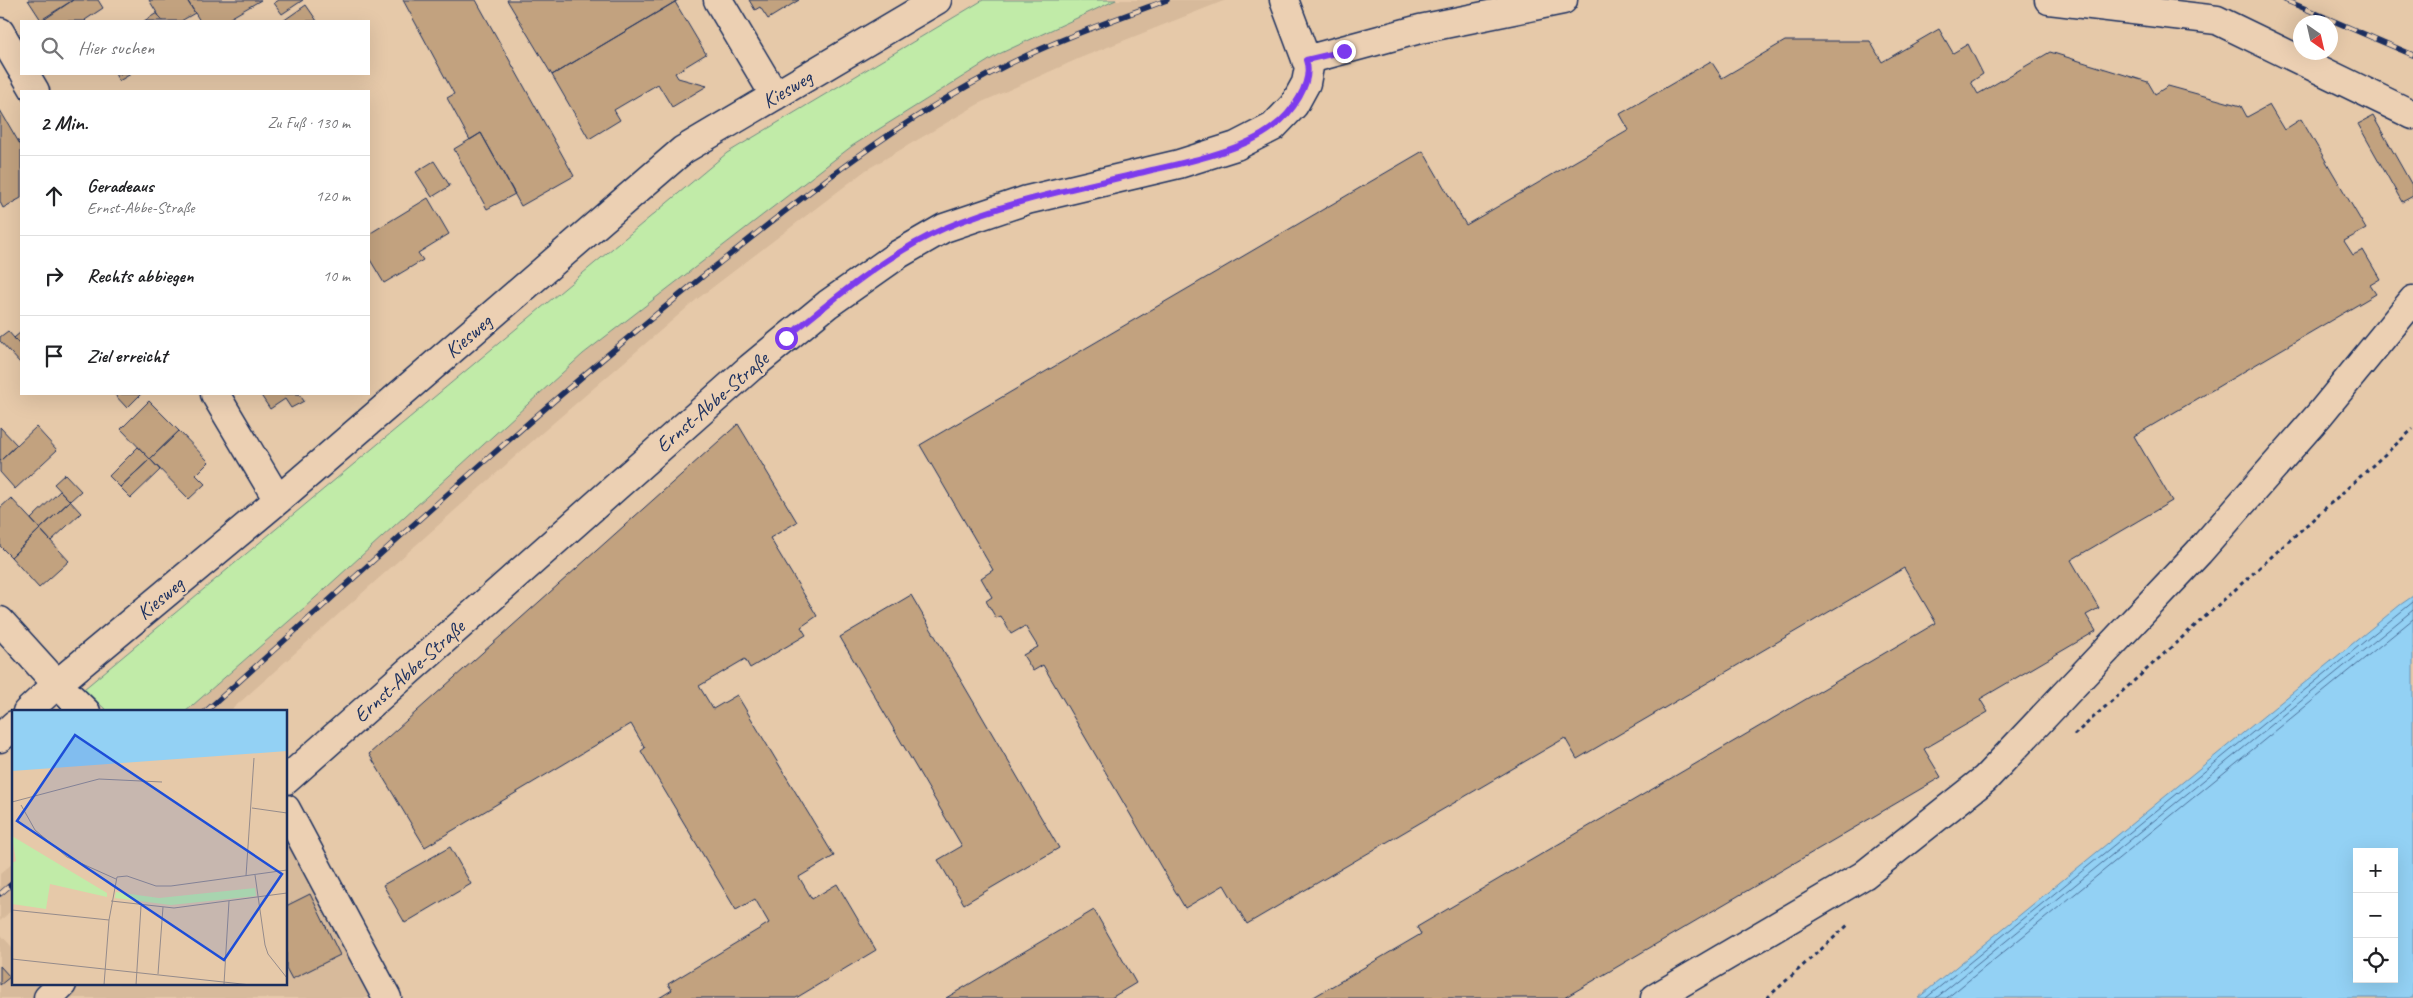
<!DOCTYPE html>
<html lang="de">
<meta charset="utf-8">
<style>
body{margin:0;font-family:Caveat,sans-serif;background:#f2f2f2;color:#202124}
.controls{position:absolute;right:15px;bottom:15px;display:grid;overflow:hidden;border-radius:0px;box-shadow:0 5px 20px #0002}
.controls button{width:45px;height:45px;display:grid;place-items:center;padding:0;border:0;border-bottom:1px solid #e0e0e0;background:#fff;color:#202124;font:25px sans-serif}
.compass{position:absolute;left:2293px;top:15px;width:45px;height:45px;border-radius:50%;background:#fff;box-shadow:0 5px 20px #0002;rotate:146deg}
.stop{position:absolute;width:15px;height:15px;margin:-11px;border:4px solid #7c3aed;border-radius:50%;background:#fff}
.stop.end{background:#7c3aed;border-color:#fff;box-shadow:0 1px 5px #0008}
.list{margin:0;padding:0;list-style:none}
h2{display:flex;justify-content:space-between;align-items:center;height:65px;margin:0;padding:0 20px;font-size:21px}
h2 small{font-size:16px;font-weight:400;color:#757577}
.list li{display:grid;grid-template-columns:32px 1fr auto;gap:15px;align-items:center;box-sizing:border-box;height:80px;padding:0 20px;border-top:1px solid #e0e0e0}
.list b{display:block;font-size:19px;white-space:nowrap}
.list p{margin:0;font-size:16px;white-space:nowrap;color:#757577}
.list em{font-size:16px;font-style:normal;color:#757577}
.icon{flex:none;width:28px;height:28px;fill:none;stroke:currentColor;stroke-width:2;stroke-linecap:round;stroke-linejoin:round}
.map{position:relative;flex:none;width:2413px;height:998px;overflow:hidden}
.search{position:absolute;background:#fff;box-shadow:0 5px 20px #0002;left:20px;top:20px;width:350px;height:55px;display:flex;align-items:center;gap:12px;box-sizing:border-box;padding:0 18px;border-radius:0px;color:#757577;font-size:19px}
.panel{position:absolute;background:#fff;box-shadow:0 5px 20px #0002;left:20px;top:90px;width:350px;height:305px;border-radius:0px}
.map>svg:first-child{display:block}
.built{fill:#d7ba9b}
.green{fill:#c1eba8;stroke:#6e8d83}
.water{fill:#93d1f4;stroke:#6390b8;fill-rule:evenodd}
.lines{fill:none;stroke-linecap:round;stroke-linejoin:round}
.shore{stroke:#4b709a;stroke-width:1}
.building{fill:#c2a27f;stroke:#1b2f5e}
.minor-casing{stroke:#1b2f5e;stroke-width:31}
.path{stroke:#1b2f5e;stroke-width:3;stroke-dasharray:4 4;stroke-linecap:butt}
.minor{stroke:#ecd0b3;stroke-width:28}
.rail-casing{stroke:#1b2f5e;stroke-width:5.5}
.rail{stroke:#ecd0b3;stroke-width:4;stroke-dasharray:11;stroke-linecap:butt}
.route{stroke:#7c3aed;stroke-width:6}
.labels{text-anchor:middle;stroke-width:5;stroke-linejoin:round;paint-order:stroke}
.street-label{font-size:21px;fill:#1b2f5e;stroke:#ecd0b3}
.inset-road{fill:none;stroke:#958b8b;stroke-width:1}
.view{fill:#1d4ed8;fill-opacity:0.15;stroke:#1d4ed8;stroke-width:2.5}
.inset-edge{fill:none;stroke:#1b2f5e;stroke-width:2.5}
</style>
<div class="map">
<svg width="2413" height="998" viewBox="0 0 2413 998">
<rect width="100%" height="100%" fill="#e6c9a9"/>
<filter id="ink" filterUnits="userSpaceOnUse"><feTurbulence type="fractalNoise" baseFrequency=".02" numOctaves="2"/><feDisplacementMap in="SourceGraphic" scale="10" xChannelSelector="R" yChannelSelector="G"/><feConvolveMatrix kernelMatrix="1 2 1 2 8 2 1 2 1" color-interpolation-filters="sRGB"/></filter>
<g filter="url(#ink)">
<path class="built" d="M1116 0H1226L1080 58 982 102 866 170 696 300 537 437 229 712H185L304 608 583 354 852 145 999 54Z
M286 802 398 998H0V934L14 949V984H286Z
M14 862V908L0 921V874Z"/>
<path class="green" d="M983 0H1116L999 54 852 146 583 354 304 608 185 712H108L84 689 727 153Z"/>
<path class="water" d="M2413 596V998H1918L2400 605ZM2357 852H2394V979H2357Z"/>
<g class="lines">
<path class="shore" d="M1926 998 2413 602
M1936 998 2413 610
M1947 998 2413 619"/>
</g>
<path class="building" d="M28 0H73L41 20Z
M73 0H98L103 8 85 20 86 21H42Z
M149 0H187L195 13 181 21H162Z
M187 0H261L225 21H200Z
M279 0H303L282 14 274 3Z
M403 0H476L574 176 521 206 481 133 470 140 447 98 454 94Z
M507 0H678L552 75Z
M749 0H799L768 19 760 7 755 10Z
M675 2 706 54 675 73 678 78 707 86 672 107 658 84 614 110 620 120 589 139 552 75Z
M306 5 317 21H283Z
M157 13 162 21H144Z
M1939 29 1953 53 1968 44 1983 74 1971 82 1978 94 2050 52 2148 82 2155 94 2168 86 2241 106 2247 117 2269 105 2284 130 2301 119 2366 229 2344 241 2353 255 2363 250 2380 279 2370 285 2376 294 2134 436 2172 501 2071 560 2099 608 2086 615 2096 631 1980 699 1988 712 1924 749 1941 777 1564 998H1312L1421 934 1417 927 1936 623 1904 568 1577 759 1565 738 1247 924 1224 885 1185 908 1043 665 1033 671 1023 655 1038 647 1025 626 1011 634 1001 616 996 618 986 601 992 597 981 578 993 570 920 445 1423 151 1466 225 1629 130 1620 114 1711 61 1722 78 1785 41H1870L1882 62Z
M115 74H131L119 81Z
M0 110 21 146V198L3 208 0 202Z
M2373 116 2413 187V196L2402 202 2358 124Z
M481 133 515 194 487 209 454 149Z
M434 161 450 186 432 197 416 172Z
M428 198 449 234 418 253 423 260 384 283 369 258V234Z
M8 331 21 346V364L0 341V337Z
M21 332V346L14 338Z
M114 394H141L127 408Z
M260 394H299L304 401 291 408 285 399 270 409Z
M149 401 179 431 150 459 121 429Z
M738 424 797 522 770 538 817 616 801 627 806 635 750 668 745 659 699 686 713 709 737 695 834 856 799 877 812 899 837 884 876 950 796 998H659L672 990 668 984 769 923 755 899 736 910 641 751 645 748 631 724 425 847 369 754Z
M0 427 17 445 0 461Z
M36 427 57 450 15 489 0 472V461Z
M179 431 209 462 196 475 205 484 189 499 150 459Z
M138 447 150 459 120 487 109 476Z
M150 459 160 470 131 498 120 487Z
M65 474 81 491 70 501 54 484Z
M60 491 70 501 40 529 31 519Z
M11 498 40 529 11 557 0 546V508Z
M70 501 81 513 51 541 40 529Z
M40 529 69 561 39 588 11 557Z
M911 595 1059 848 964 904 938 860 962 846 840 637Z
M450 847 471 884 405 923 383 885Z
M310 894 340 955 292 979 286 968V906Z
M1094 910 1136 983 1111 998H946Z
M0 966 10 977 0 985Z"/>
<g class="lines">
<defs>
<path id="minor" d="M718 0 775 96
M2049 0 2217 20 2413 115
M0 32 21 68
M1306 60 1420 29 1563 0
M25 74 35 91
M215 394 278 500
M0 621 57 684 86 712
M27 712 57 684 278 500 683 150 937 0
M0 738 14 725
M286 780 750 368 828 304 899 254 944 228 1027 200 1179 164 1236 146 1273 127 1294 105 1306 83 1309 67 1284 0
M286 809 387 998
M48 998 62 984
M1655 998 1864 875 1985 779 2199 552 2320 414 2413 300"/>
</defs>
<use href="#minor" class="minor-casing"/>
<path class="path" d="M2074 735 2413 429
M1767 998 1849 924"/>
<use href="#minor" class="minor"/>
<defs>
<path id="rail" d="M2285 0 2413 55
M205 712C369 565 531 415 702 277 797 201 895 121 1005 66 1056 40 1113 20 1167 0
M0 894 14 882"/>
</defs>
<use href="#rail" class="rail-casing"/>
<use href="#rail" class="rail"/>
</g>
</g>
<g class="lines" filter="url(#ink)">
<path class="route" d="M786 338C832 300 890 252 945 228 1010 200 1083 187 1152 170 1188 162 1244 150 1273 127 1291 114 1314 83 1306 60L1344 51"/>
</g>
<g class="labels">
<g class="street-label">
<text transform="translate(787 89) rotate(-31)" y="7">Kiesweg</text>
<text transform="translate(468 336) rotate(-41)" y="7">Kiesweg</text>
<text transform="translate(712 402) rotate(-41)" y="7">Ernst-Abbe-Straße</text>
<text transform="translate(160 598) rotate(-40)" y="7">Kiesweg</text>
<text transform="translate(409 671) rotate(-42)" y="7">Ernst-Abbe-Straße</text>
</g>
</g>
<g transform="translate(12 710)">
<rect width="275" height="275" fill="#e6c9a9"/>
<path d="M0 126 95 183V187L38 174 34 199 0 194V153L4 151ZM243 178 244 186 159 195 103 188 104 182 147 188Z" fill="#c1eba8"/>
<path d="M0 0H275V41L0 61Z" fill="#93d1f4"/>
<path class="inset-road" d="M0 92 87 69 150 72M9 95 23 120 55 147 104 169M240 98 275 103M243 165 253 235 256 244 275 268M234 166 242 48M99 191 162 198 275 183M0 200 97 210M0 249 239 275M146 264 151 197M212 274 217 191M92 275 97 210 105 167 115 166 144 176H159L275 160M124 275 129 196"/>
<path class="view" d="M63 25 270 164 212 250 5 111Z"/>
<rect width="275" height="275" class="inset-edge"/>
</g>
</svg>
<div class="controls">
<button>+</button>
<button>−</button>
<button><svg class="icon" aria-label="locate" viewBox="0 0 24 24"><circle cx="12" cy="12" r="6"/><path d="M12 2v4M12 18v4M2 12h4M18 12h4"/></svg></button>
</div>
<svg class="compass" viewBox="-18 -18 36 36"><path d="M0-13l5 13h-10z" fill="#e53935"/><path d="M0 13l5-13h-10z" fill="#757577"/></svg>
<div class="stop" style="left:786px;top:338px"></div>
<div class="stop end" style="left:1344px;top:51px"></div>
<div class="search"><svg class="icon" aria-label="search" viewBox="0 0 24 24"><circle cx="10" cy="10" r="6"/><path d="M15 15l6 6"/></svg>Hier suchen</div>
<section class="panel">
<h2>2 Min.<small>Zu Fuß · 130 m</small></h2>
<ul class="list">
<li><svg class="icon" aria-label="ahead" viewBox="0 0 24 24"><path d="M12 20V5M6 11l6-6 6 6"/></svg><div><b>Geradeaus</b><p>Ernst-Abbe-Straße</p></div><em>120 m</em></li>
<li><svg class="icon" aria-label="right" viewBox="0 0 24 24"><path d="M7 20v-9h11M14 6l5 5-5 5"/></svg><div><b>Rechts abbiegen</b></div><em>10 m</em></li>
<li><svg class="icon" aria-label="arrive" viewBox="0 0 24 24"><path d="M6 21V4h12l-3 4 3 4H6"/></svg><div><b>Ziel erreicht</b></div></li>
</ul>
</section>
</div>
